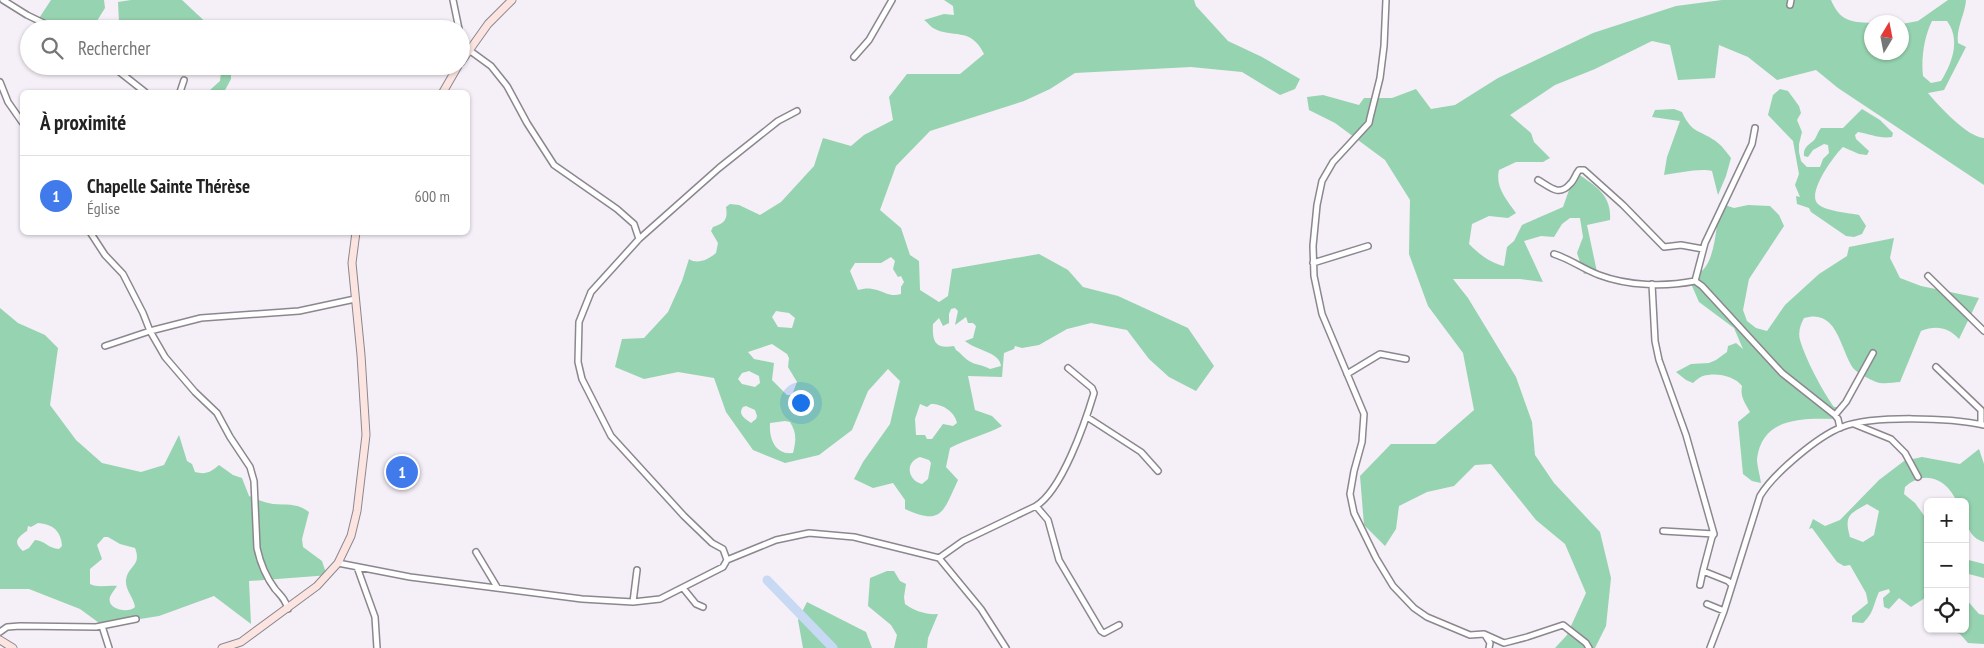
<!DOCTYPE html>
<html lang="fr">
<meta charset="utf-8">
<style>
body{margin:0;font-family:"PT Sans Narrow",sans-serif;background:#f6f6f6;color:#222}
.controls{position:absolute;right:15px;bottom:15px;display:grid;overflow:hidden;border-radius:8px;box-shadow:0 1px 4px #0004}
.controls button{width:45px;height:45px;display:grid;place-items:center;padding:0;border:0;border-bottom:1px solid #e0e0e0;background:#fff;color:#222;font:25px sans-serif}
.compass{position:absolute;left:1864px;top:15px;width:45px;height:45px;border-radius:50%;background:#fff;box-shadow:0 1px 4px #0004;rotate:10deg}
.you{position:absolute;left:800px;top:402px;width:18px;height:18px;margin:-12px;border:4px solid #fff;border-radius:50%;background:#1a73e8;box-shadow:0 0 0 8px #1a73e833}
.badge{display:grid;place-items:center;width:32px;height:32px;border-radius:50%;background:#417aea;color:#fff;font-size:16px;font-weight:700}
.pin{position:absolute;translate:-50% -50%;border:2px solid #fff;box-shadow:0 1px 5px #0006}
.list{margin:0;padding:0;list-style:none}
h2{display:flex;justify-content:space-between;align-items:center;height:65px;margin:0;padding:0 20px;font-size:21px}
h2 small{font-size:16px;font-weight:400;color:#767676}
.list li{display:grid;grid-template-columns:32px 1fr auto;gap:15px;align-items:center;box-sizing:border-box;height:80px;padding:0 20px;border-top:1px solid #e0e0e0}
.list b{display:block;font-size:19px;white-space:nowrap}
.list p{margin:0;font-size:16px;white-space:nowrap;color:#767676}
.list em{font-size:16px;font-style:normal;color:#767676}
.icon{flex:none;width:28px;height:28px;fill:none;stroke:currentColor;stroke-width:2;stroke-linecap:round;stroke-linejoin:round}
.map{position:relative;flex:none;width:1984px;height:648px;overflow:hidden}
.search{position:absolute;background:#fff;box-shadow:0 1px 4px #0004;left:20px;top:20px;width:450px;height:55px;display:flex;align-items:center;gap:12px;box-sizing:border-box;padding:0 18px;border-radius:28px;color:#767676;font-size:19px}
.panel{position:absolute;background:#fff;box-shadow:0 1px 4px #0004;left:20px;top:90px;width:450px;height:145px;border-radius:8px}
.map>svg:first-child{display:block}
.green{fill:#96d3b0;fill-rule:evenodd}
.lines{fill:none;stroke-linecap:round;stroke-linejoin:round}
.river{stroke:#c8d9f4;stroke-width:9}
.street-casing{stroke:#8c878e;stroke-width:8}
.secondary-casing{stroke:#8c878e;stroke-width:9}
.street{stroke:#fff;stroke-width:5}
.secondary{stroke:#fce5e1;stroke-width:7}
</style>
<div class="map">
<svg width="1984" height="648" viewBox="0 0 1984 648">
<rect width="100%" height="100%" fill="#f5eff7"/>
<path class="green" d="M51 0H104L105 8 92 29H32Z
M131 0H182L213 29H125L119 22 118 2Z
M944 0H1194L1196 6 1228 41 1262 57 1300 79 1295 89 1280 95 1242 72 1191 67 1075 73 1050 89 1024 101 930 131 896 166 880 210 901 228 910 255 919 261 920 290 939 302 948 296 952 269 1039 254 1068 270 1083 287 1118 296 1188 328 1214 366 1196 391 1169 377 1149 359 1127 330 1091 323 1067 329 1039 345 1022 348 1015 346 1014 349 1004 353 1002 377 968 376 975 410 992 416 1002 426C985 435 967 439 950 448L946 467 958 480C943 512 942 526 905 509V500L893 483 873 488 854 479 863 462 890 424 900 381 888 369 868 391 852 430 819 455 785 463 753 450 726 412 714 378 678 372 644 379 615 367 622 339 644 338 668 312 682 281 689 259C698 265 709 259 716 253L718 243 711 231 713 227C725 223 728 219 726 207L730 204 739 205 760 215 781 202 814 166 823 138 851 146 864 135 893 120 889 97 907 74H960L984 54C971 26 952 39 933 28 930 26 927 22 924 20L944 14 954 15 953 6ZM891 257 895 261 893 269 898 277 901 276 904 282 901 287V294C890 298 882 290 872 289 868 288 862 289 858 290L850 271 855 263H881ZM955 308 958 311 955 325 966 317 968 323H973L976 326 973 338 965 341C975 350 1000 352 1001 366L990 369C984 365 975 365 969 361 964 358 962 354 956 350L954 346C935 349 932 342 933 324L939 318 943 326 949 323V314L951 309ZM776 311 789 313 795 318 792 328 778 327 772 317ZM772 344 787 354 789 358 788 367 797 382 792 395H787L772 380 774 363 754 359 748 352ZM749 371 759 376 760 383 755 387 742 384 738 379 742 373ZM920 404 927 407 931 404C943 404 955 412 957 423L953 426 943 424 932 439H927L925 435H916L915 419ZM746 406 755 410 757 416 756 419 751 423C746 419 737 415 743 407ZM785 421 790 422C797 433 796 441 793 453 774 455 769 437 770 423ZM920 457 929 460 931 463 928 479 922 484C907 480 905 462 920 457Z
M1722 0H1831C1840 21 1850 22 1871 23L1872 52H1902V24L1918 21 1948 0H1966C1965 15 1956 27 1958 43L1966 47 1944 90 1928 93C1939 106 1967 137 1984 138V185L1838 88 1816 70 1777 80 1748 57 1719 45 1715 78 1678 80 1670 45 1652 41 1595 69 1555 85 1510 115 1531 133 1534 142 1550 158 1543 162H1516L1499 170C1495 187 1506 199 1516 213L1508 218 1489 216 1472 224 1469 244C1479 254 1490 263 1504 266L1507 247 1514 241 1522 225 1563 207 1574 176V171C1593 185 1612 193 1610 220L1587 225 1597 272 1584 274 1577 253 1583 237 1580 218H1570L1562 224 1554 237 1541 236 1524 241 1543 282 1520 279H1453L1468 298 1516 377 1532 422 1535 455 1554 483 1600 532 1611 578 1606 626 1595 648H1555L1567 635 1586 593 1565 544 1536 520 1491 464 1475 465 1454 486 1427 492 1399 506 1396 529 1385 546 1364 525 1360 476 1391 444H1435L1474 410 1463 353 1428 306 1409 254 1410 200 1385 160 1335 123 1309 110 1307 97 1323 95 1359 105 1364 98H1392L1416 89 1431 109 1455 105 1498 78 1593 33 1676 6ZM1932 21H1947C1961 40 1952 63 1941 81L1931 83 1923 76C1921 59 1924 37 1932 21Z
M217 66H231V79L224 92H201L210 90 220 81 221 72Z
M1780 89 1788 91 1799 106 1801 113 1797 120 1802 132 1799 144V152L1801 161 1807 167H1820L1823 159 1829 153 1828 145 1824 144 1813 150 1808 157 1804 156C1803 146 1810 145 1815 139 1817 135 1818 132 1821 128H1843L1862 109 1880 120 1893 133 1892 137C1880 139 1870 134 1858 132L1855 135 1856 139 1869 151 1867 155 1859 154 1843 147C1834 155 1806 194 1818 204 1825 211 1849 213 1859 215L1866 226 1862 234 1854 237 1846 236 1811 212 1809 208 1797 204 1796 196 1800 197 1795 185 1799 174 1793 141 1768 115 1773 95Z
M1674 109 1682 112C1693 136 1701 129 1718 143 1723 147 1727 153 1731 158L1726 176 1718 195 1712 171C1700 168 1678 173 1664 175L1667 157 1680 121 1652 117 1655 110Z
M1719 203 1734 208 1748 205 1770 206 1779 215 1784 226 1749 279 1743 310 1747 321 1756 328 1767 331 1785 305 1819 274 1847 256 1849 247 1894 238 1890 258 1900 278 1921 286 1979 298 1959 339C1948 327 1936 325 1921 331L1900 382C1894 382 1887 384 1880 383 1874 382 1857 373 1853 368 1840 348 1837 308 1804 318 1800 325 1798 333 1800 340 1805 358 1823 392 1834 407H1841L1835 419C1803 418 1762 417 1757 459 1757 466 1760 475 1761 483L1752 481 1743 474 1738 422 1750 412C1745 403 1740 397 1742 386 1735 376 1716 372 1703 376 1700 377 1696 380 1693 383L1686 380 1676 372 1691 364 1709 363 1716 360 1727 352 1728 346 1736 343 1743 349 1734 328 1699 302 1689 279C1693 276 1699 273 1703 270 1716 256 1717 222 1719 203Z
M0 308 18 323 45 335 58 348 50 405 76 440 102 463 141 472 164 465 179 435 187 461 192 464 195 472C206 475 211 472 219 465L233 475 242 478 249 496C257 499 265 503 273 504 287 505 297 503 309 512L302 539 303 547 322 561 325 570 330 575 249 581 251 624 214 596 159 616 102 625 80 609 29 589H0ZM38 523C53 524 61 531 62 546L59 549C49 549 44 540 35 540L29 548 23 551C12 542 18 537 27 531L28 526 31 527ZM104 537H108L120 544 135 548C142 566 128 565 126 580 125 590 134 598 135 607 128 614 106 609 110 597 111 594 115 589 117 586 108 585 97 588 90 584V569L102 559 97 545Z
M1979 449 1984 464V542C1966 537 1965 518 1965 502H1957C1947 479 1925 469 1905 487L1904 494 1915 503 1928 521V596L1911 607 1899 598 1889 609 1884 607 1883 598 1890 592 1889 589 1879 592C1873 605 1874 613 1863 623L1852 622V616L1868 603 1866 593 1850 565 1844 566 1837 562 1812 528 1809 529 1813 519 1825 526 1840 520 1879 480 1904 461 1922 457 1960 464ZM1867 504 1879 511 1874 535 1863 542 1850 537C1844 516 1849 514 1867 504Z
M1965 559 1984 564V578L1965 573Z
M887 571H894L900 581 906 584 904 597 905 604C914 611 927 615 938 614L928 638 927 648H894L897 635 891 625 868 606 870 578Z
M1965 598 1979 614 1984 615V644L1968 643 1960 634 1944 629H1965Z
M807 602 866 632 872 648H803L798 620Z"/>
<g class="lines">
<path class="river" d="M767 580 833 648"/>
<defs>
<path id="street" d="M3 0 27 15 56 29
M453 0 459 29
M1386 0 1384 46 1380 78 1370 118 1369 123 1333 162 1322 181 1317 205 1313 246 1314 276 1322 314 1364 414 1362 442 1354 471 1350 494 1354 513 1376 558 1393 586 1414 608 1427 617 1470 635 1484 634 1504 643 1527 637 1563 625 1586 643 1589 648
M1790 5 1791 0
M461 39 469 50 491 66 507 86 527 123 554 165 617 209 634 224 639 239
M854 57 869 40 892 0
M112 66 145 92
M0 82 8 102 22 122
M180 92 184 80
M1538 180C1550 187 1559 197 1570 184 1574 181 1575 175 1579 170H1584L1623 205 1664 247 1681 245 1703 249
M90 232 105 255 123 274 143 313 150 331 165 357 195 392 217 413 230 437 250 467 254 481 257 548C260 562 266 577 275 589 281 596 285 599 288 609
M1554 254C1570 259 1583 269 1599 275 1628 286 1665 287 1695 281L1705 243 1752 144 1755 128
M1313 263 1368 246
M1928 276 1984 331
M1695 281 1702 286 1782 373 1835 415 1838 419 1840 428
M1652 284 1655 341 1659 360 1686 435 1714 534 1712 537 1703 571 1728 581 1731 584
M105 346 150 331 201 318 299 311 355 299
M1936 367 1981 410V424
M1347 374 1380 354 1406 359
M1835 415 1846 402 1873 353
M1087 417 1141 452 1158 471
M1854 424 1891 439 1905 453 1918 477
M1036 506 1048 520 1059 560 1101 631 1104 633 1119 625
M1663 531 1714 534
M476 552 497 587
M939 558 963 541 1036 506C1062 490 1085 423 1094 393L1092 388 1068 368
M727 560 723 549 712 543 684 516 611 436 582 379 578 362 579 322 591 292 639 239 719 168 778 121 797 111
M338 563 410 577 582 599 633 602 660 599 723 567 727 560 776 540 809 533 854 537 939 558 981 609 1006 648
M357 567 375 617 377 648
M1700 585 1703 571
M683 588 696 604 703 607
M633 602 637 570
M1707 604 1724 611
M102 626 109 648
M0 632 7 627 20 626 96 627 136 619
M1485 635 1490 643 1489 648
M1710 648 1724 611 1760 496C1773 474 1818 436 1842 427 1874 415 1950 418 1984 425"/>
<path id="secondary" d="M461 62 488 24 512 0
M443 92 458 66
M0 640 13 648
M222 648 241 642 317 586 338 563 351 536 357 511 366 435 361 355 352 263 356 232"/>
</defs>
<use href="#street" class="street-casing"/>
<use href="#secondary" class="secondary-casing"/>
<use href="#street" class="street"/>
<use href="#secondary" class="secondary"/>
</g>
</svg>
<div class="controls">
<button>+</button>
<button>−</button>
<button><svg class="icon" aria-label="locate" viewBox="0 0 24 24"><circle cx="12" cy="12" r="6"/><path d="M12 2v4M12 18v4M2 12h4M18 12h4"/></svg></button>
</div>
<svg class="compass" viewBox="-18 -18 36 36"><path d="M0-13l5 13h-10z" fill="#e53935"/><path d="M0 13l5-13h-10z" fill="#767676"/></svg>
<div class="you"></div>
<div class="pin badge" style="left:402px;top:472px">1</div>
<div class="search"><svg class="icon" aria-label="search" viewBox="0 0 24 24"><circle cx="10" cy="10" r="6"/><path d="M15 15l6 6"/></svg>Rechercher</div>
<section class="panel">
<h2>À proximité<small></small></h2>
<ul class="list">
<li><span class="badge">1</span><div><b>Chapelle Sainte Thérèse</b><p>Église</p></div><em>600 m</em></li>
</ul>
</section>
</div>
